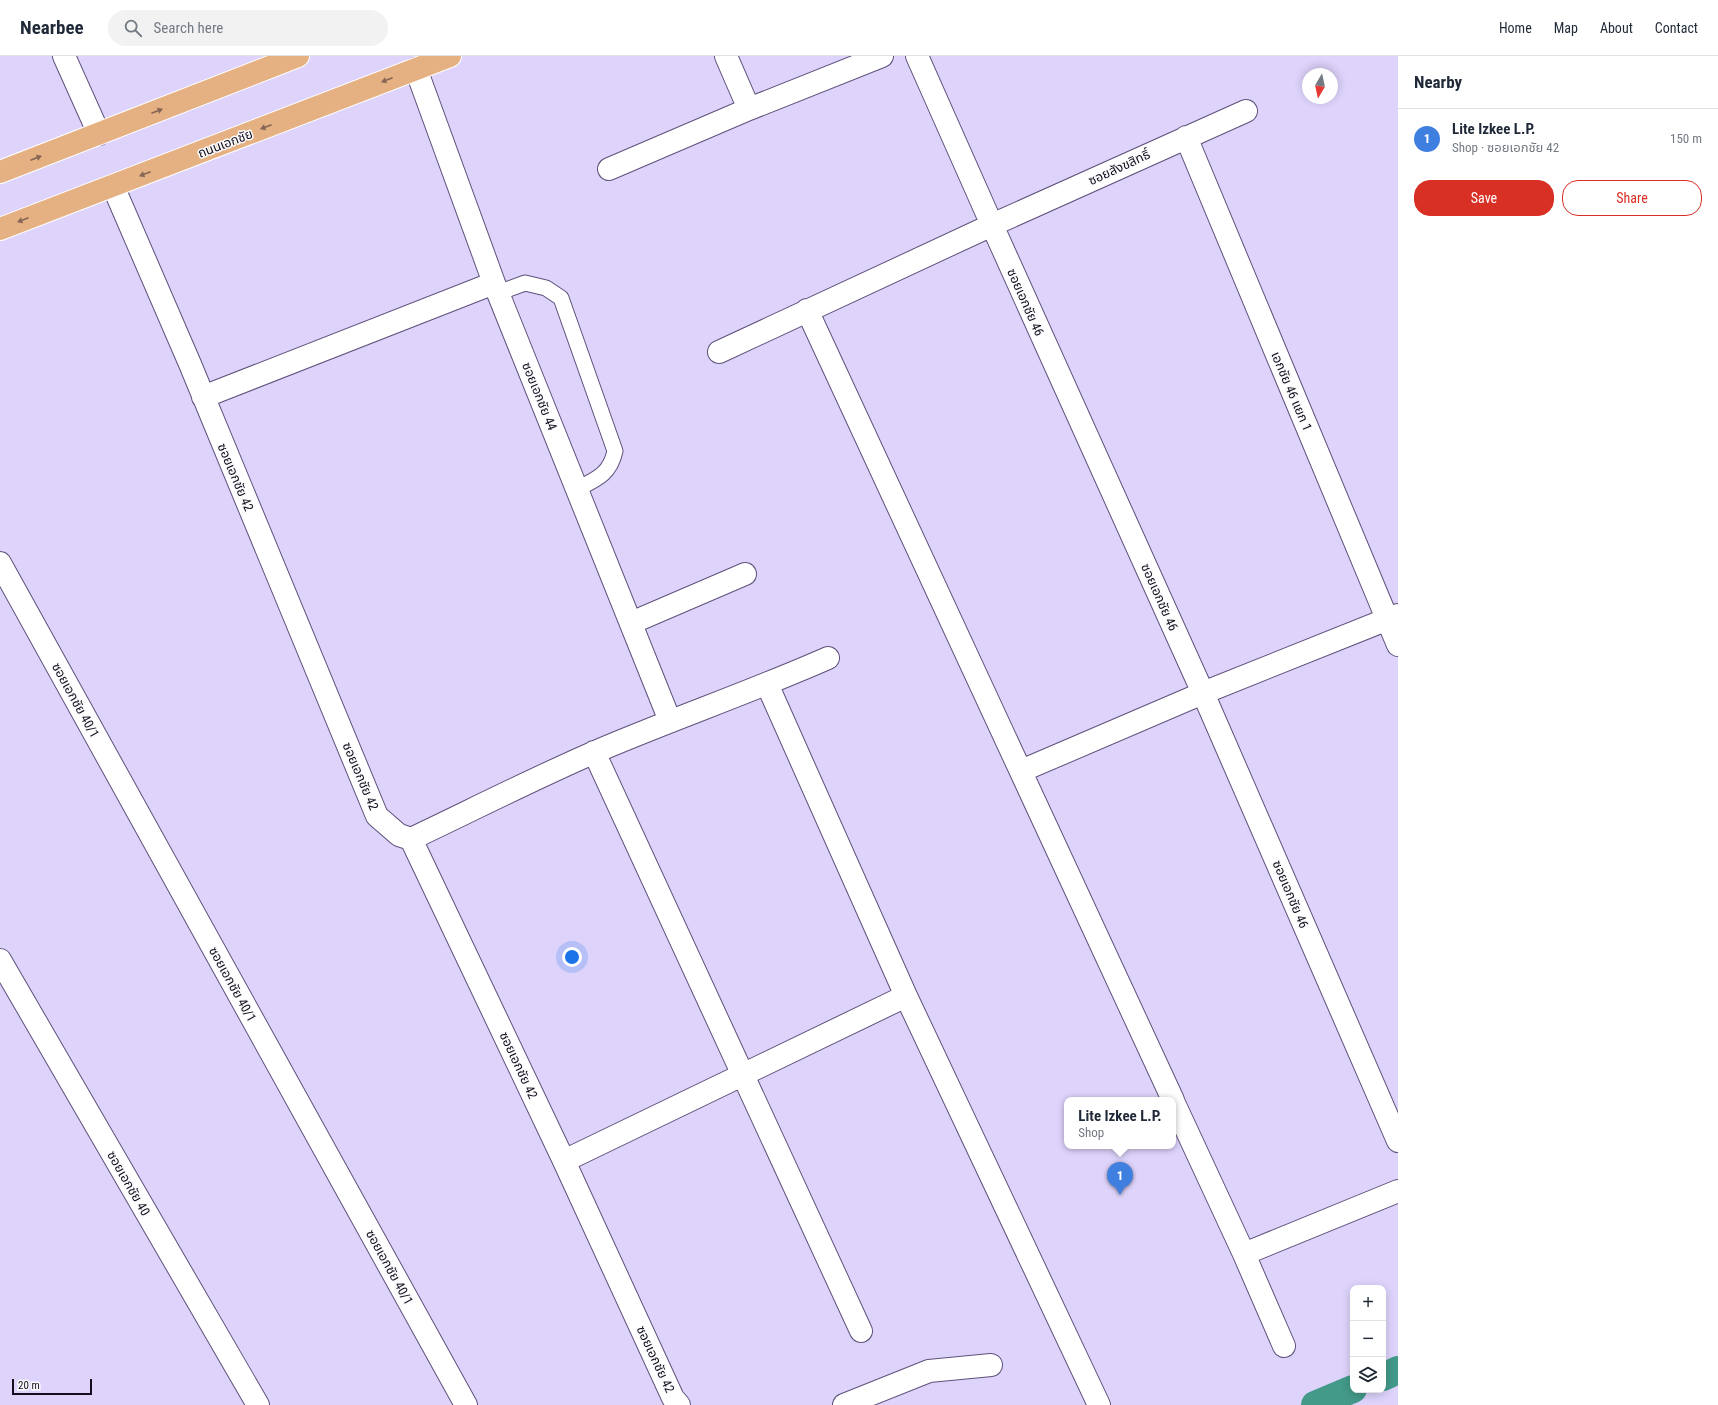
<!DOCTYPE html>
<meta charset="utf-8">
<style>
body{margin:0;font-family:"Roboto Condensed","Noto Sans Thai",sans-serif;background:#f2f2f3;color:#1f2937}
.controls{position:absolute;right:12px;bottom:12px;display:grid;overflow:hidden;border-radius:8px;box-shadow:0 2px 10px #0003}
.controls button{width:36px;height:36px;display:grid;place-items:center;padding:0;border:0;border-bottom:1px solid #e0e1e3;background:#fff;color:#1f2937;font:20px sans-serif}
.compass{position:absolute;left:1302px;top:12px;width:36px;height:36px;border-radius:50%;background:#fff;box-shadow:0 2px 10px #0003;rotate:189deg}
.scale{position:absolute;left:12px;bottom:10px;width:80px;box-sizing:border-box;padding-left:4px;border:2px solid #130d1e;border-top:0;font-size:11px;line-height:14px;white-space:nowrap;color:#130d1e;-webkit-text-stroke:3px #fbfbfb;paint-order:stroke}
.you{position:absolute;left:572px;top:901px;width:14px;height:14px;margin:-10px;border:3px solid #fff;border-radius:50%;background:#1a73e8;box-shadow:0 0 0 6px #1a73e833}
.badge{display:grid;place-items:center;width:26px;height:26px;border-radius:50%;background:#d93025;color:#fff;font-size:13px;font-weight:700}
.pin{position:absolute;translate:-50% -33px;filter:drop-shadow(0 1px 2px #0008)}
.pin::after{content:'';position:absolute;top:21px;width:14px;height:12px;background:inherit;clip-path:polygon(0 0,100% 0,50% 100%)}
.popup{position:absolute;left:1064px;top:1041px;width:112px;height:52px;box-sizing:border-box;display:grid;place-content:center;border-radius:8px;background:#fff;filter:drop-shadow(0 1px 3px #0005);font-size:13px;white-space:nowrap;color:#747a83}
.popup b{font-size:15px;color:#1f2937}
.popup::after{content:'';position:absolute;left:50%;top:100%;margin-left:-8px;border:8px solid transparent;border-top-color:#fff}
.list{margin:0;padding:0;list-style:none}
h2{display:flex;justify-content:space-between;align-items:center;height:52px;margin:0;padding:0 16px;font-size:17px}
h2 small{font-size:13px;font-weight:400;color:#747a83}
.list li{display:grid;grid-template-columns:26px 1fr auto;gap:12px;align-items:center;box-sizing:border-box;height:60px;padding:0 16px;border-top:1px solid #e0e1e3}
.list b{display:block;font-size:15px;white-space:nowrap}
.list p{margin:0;font-size:13px;white-space:nowrap;color:#747a83}
.list em{font-size:13px;font-style:normal;color:#747a83}
.actions{display:flex;gap:8px;padding:12px 16px}
.actions a{flex:1;padding:9px 0;border:1px solid #d93025;border-radius:16px;text-align:center;font-size:14px;color:#d93025}
.actions .main{background:#d93025;color:#fff}
.icon{flex:none;width:22px;height:22px;fill:none;stroke:currentColor;stroke-width:2;stroke-linecap:round;stroke-linejoin:round}
.map{position:relative;flex:none;width:1398px;height:1349px;overflow:hidden}
header{display:flex;align-items:center;gap:24px;box-sizing:border-box;height:56px;padding:0 20px;background:#fff;border-bottom:1px solid #e0e1e3}
header strong{font-size:19px}
nav{display:flex;gap:22px;margin-inline-start:auto;font-size:14px}
.search{width:280px;height:36px;background:#f2f2f3;display:flex;align-items:center;gap:10px;box-sizing:border-box;padding:0 14px;border-radius:22px;color:#747a83;font-size:15px}
main{display:flex}
aside{flex:1;background:#fff}
.map>svg:first-child{display:block}
.lines{fill:none;stroke-linecap:round;stroke-linejoin:round}
.canal{stroke:#439a89;stroke-width:28}
.service-casing{stroke:#5e517b;stroke-width:17}
.minor-casing{stroke:#5e517b;stroke-width:24}
.primary-casing{stroke:#fff;stroke-width:24}
.service{stroke:#fff;stroke-width:15}
.minor{stroke:#fff;stroke-width:22}
.primary{stroke:#e5b182;stroke-width:22}
.oneway{fill:#866755}
.labels{text-anchor:middle;stroke-width:3;stroke-linejoin:round;paint-order:stroke}
.street-label{font-size:13px;fill:#130d1e;stroke:#fbfbfb}
</style>
<header>
<strong>Nearbee</strong>
<div class="search"><svg class="icon" aria-label="search" viewBox="0 0 24 24"><circle cx="10" cy="10" r="6"/><path d="M15 15l6 6"/></svg>Search here</div>
<nav><a>Home</a><a>Map</a><a>About</a><a>Contact</a></nav>
</header>
<main>
<div class="map">
<svg width="1398" height="1349" viewBox="0 0 1398 1349">
<rect width="100%" height="100%" fill="#ded3fb"/>
<g class="lines">
<path class="canal" d="M1383 1321 1398 1314
M1315 1349 1353 1333"/>
<defs>
<path id="service" d="M498 237 525 227 546 232 561 242 615 395C610 418 597 423 577 433"/>
<path id="minor" d="M64 0 99 78
M726 0 749 53
M917 0 992 169 1203 637 1398 1085
M416 13 494 227 670 665
M1186 81 1398 589
M609 113 749 53 882 0
M113 130 190 308 377 760 399 779 411 783 564 1105 673 1342 679 1349
M807 254 1173 1044
M719 296 992 169 1246 55
M203 341 494 227
M0 507 466 1349
M631 567 745 518
M767 628 906 940 1099 1349
M594 696 861 1275
M1021 715 1203 637 1398 559
M411 783C472 754 533 723 595 696 672 663 751 636 828 602
M0 904 258 1349
M1173 1045 1244 1198 1284 1290
M564 1105 906 940
M1244 1198 1398 1135
M844 1349 929 1315 991 1309"/>
<path id="primary" d="M0 116 298 0
M0 173 450 0"/>
</defs>
<use href="#service" class="service-casing"/>
<use href="#minor" class="minor-casing"/>
<use href="#primary" class="primary-casing"/>
<use href="#service" class="service"/>
<use href="#minor" class="minor"/>
<use href="#primary" class="primary"/>
</g>
<defs><path id="oneway-solid" d="M-6-.8H1V-3.2L6.5 0L1 3.2V.8H-6Z"/></defs>
<g class="oneway">
<use href="#oneway-solid" transform="translate(387 24) rotate(159)"/>
<use href="#oneway-solid" transform="translate(157 55) rotate(-21)"/>
<use href="#oneway-solid" transform="translate(266 71) rotate(159)"/>
<use href="#oneway-solid" transform="translate(36 102) rotate(-21)"/>
<use href="#oneway-solid" transform="translate(145 118) rotate(159)"/>
<use href="#oneway-solid" transform="translate(23 164) rotate(159)"/>
</g>
<g class="labels">
<g class="street-label">
<text transform="translate(225 87) rotate(-21)" y="5">ถนนเอกชัย</text>
<text transform="translate(1119 111) rotate(-25)" y="5">ซอยสังขสิทธิ์</text>
<text transform="translate(1026 246) rotate(66)" y="5">ซอยเอกชัย 46</text>
<text transform="translate(1292 335) rotate(67)" y="5">เอกชัย 46 แยก 1</text>
<text transform="translate(540 340) rotate(68)" y="5">ซอยเอกชัย 44</text>
<text transform="translate(236 421) rotate(67)" y="5">ซอยเอกชัย 42</text>
<text transform="translate(1160 541) rotate(66)" y="5">ซอยเอกชัย 46</text>
<text transform="translate(76 644) rotate(61)" y="5">ซอยเอกชัย 40/1</text>
<text transform="translate(361 720) rotate(67)" y="5">ซอยเอกชัย 42</text>
<text transform="translate(1291 838) rotate(67)" y="5">ซอยเอกชัย 46</text>
<text transform="translate(233 928) rotate(61)" y="5">ซอยเอกชัย 40/1</text>
<text transform="translate(519 1009) rotate(65)" y="5">ซอยเอกชัย 42</text>
<text transform="translate(129 1127) rotate(60)" y="5">ซอยเอกชัย 40</text>
<text transform="translate(390 1211) rotate(61)" y="5">ซอยเอกชัย 40/1</text>
<text transform="translate(656 1303) rotate(65)" y="5">ซอยเอกชัย 42</text>
</g>
</g>
</svg>
<div class="controls">
<button>+</button>
<button>−</button>
<button><svg class="icon" aria-label="layers" viewBox="0 0 24 24"><path d="M12 4l9 5-9 5-9-5zM3 14l9 5 9-5"/></svg></button>
</div>
<svg class="compass" viewBox="-18 -18 36 36"><path d="M0-13l5 13h-10z" fill="#e53935"/><path d="M0 13l5-13h-10z" fill="#747a83"/></svg>
<div class="scale">20 m</div>
<div class="you"></div>
<div class="pin badge" style="left:1120px;top:1139px;background:#3f7fe0">1</div>
<div class="popup"><b>Lite Izkee L.P.</b>Shop</div>
</div>
<aside>
<h2>Nearby<small></small></h2>
<ul class="list">
<li><span class="badge" style="background:#3f7fe0">1</span><div><b>Lite Izkee L.P.</b><p>Shop · ซอยเอกชัย 42</p></div><em>150 m</em></li>
</ul>
<div class="actions"><a class="main">Save</a><a>Share</a></div>
</aside>
</main>
